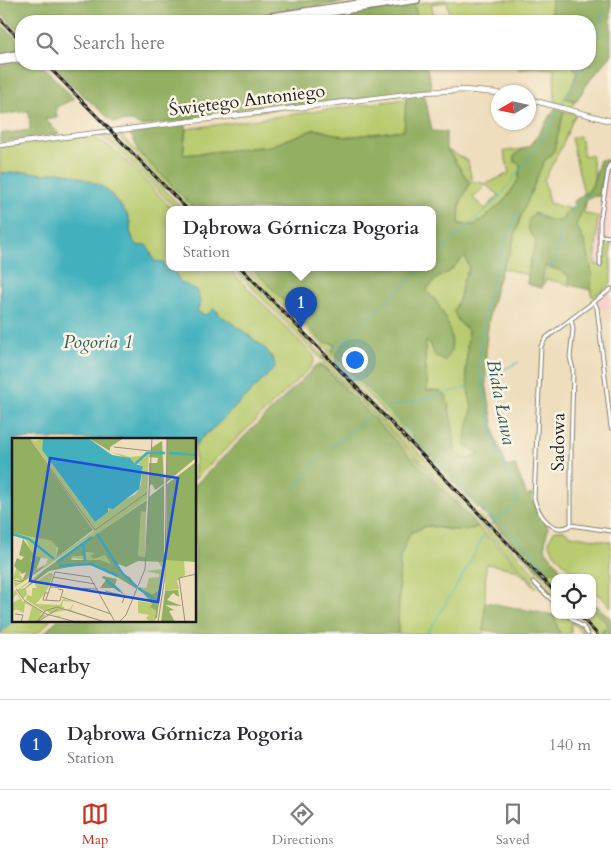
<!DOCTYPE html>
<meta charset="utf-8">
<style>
body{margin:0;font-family:Cardo,serif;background:#f2f2f3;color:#2b2b33}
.controls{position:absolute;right:15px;bottom:15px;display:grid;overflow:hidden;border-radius:10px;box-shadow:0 1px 4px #0004}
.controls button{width:45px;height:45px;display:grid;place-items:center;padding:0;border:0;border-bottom:1px solid #e1e1e2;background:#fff;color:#2b2b33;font:25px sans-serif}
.compass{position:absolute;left:491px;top:85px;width:45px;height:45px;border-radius:50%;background:#fff;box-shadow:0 1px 4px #0004;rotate:261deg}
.you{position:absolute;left:354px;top:359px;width:18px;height:18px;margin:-12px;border:4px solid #fff;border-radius:50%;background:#1a73e8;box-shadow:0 0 0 8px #1a73e833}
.badge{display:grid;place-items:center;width:32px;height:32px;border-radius:50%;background:#c8321e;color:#fff;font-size:16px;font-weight:700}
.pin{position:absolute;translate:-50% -41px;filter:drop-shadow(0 1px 2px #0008)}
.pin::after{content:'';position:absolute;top:26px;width:18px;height:15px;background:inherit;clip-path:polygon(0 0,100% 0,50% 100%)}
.popup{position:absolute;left:166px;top:206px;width:270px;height:65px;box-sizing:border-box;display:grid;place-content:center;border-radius:10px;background:#fff;filter:drop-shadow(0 1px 4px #0005);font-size:16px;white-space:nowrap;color:#7c7c81}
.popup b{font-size:19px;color:#2b2b33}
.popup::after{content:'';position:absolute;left:50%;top:100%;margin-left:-10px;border:10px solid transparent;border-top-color:#fff}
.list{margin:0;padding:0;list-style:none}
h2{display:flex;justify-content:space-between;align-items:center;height:65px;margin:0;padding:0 20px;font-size:21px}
h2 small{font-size:16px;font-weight:400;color:#7c7c81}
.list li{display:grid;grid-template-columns:32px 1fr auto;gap:15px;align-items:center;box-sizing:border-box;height:90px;padding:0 20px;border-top:1px solid #e1e1e2}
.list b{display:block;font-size:19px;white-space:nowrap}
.list p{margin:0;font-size:16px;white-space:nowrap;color:#7c7c81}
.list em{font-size:16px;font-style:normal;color:#7c7c81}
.icon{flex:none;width:28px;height:28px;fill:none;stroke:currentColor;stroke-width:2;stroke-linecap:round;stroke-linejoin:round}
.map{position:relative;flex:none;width:611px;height:634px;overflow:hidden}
.search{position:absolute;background:#fff;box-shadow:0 1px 4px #0004;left:15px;right:15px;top:15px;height:55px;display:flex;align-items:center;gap:12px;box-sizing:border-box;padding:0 18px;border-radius:20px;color:#7c7c81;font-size:19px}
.sheet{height:155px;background:#fff}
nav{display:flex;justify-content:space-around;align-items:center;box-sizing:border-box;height:70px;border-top:1px solid #e1e1e2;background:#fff;font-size:14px;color:#7c7c81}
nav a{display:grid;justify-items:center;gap:2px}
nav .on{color:#c8321e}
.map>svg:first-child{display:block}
.built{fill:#f7d0cb}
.green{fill:#b8cb6f;stroke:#6a7446;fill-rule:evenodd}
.forest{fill:#92af62;stroke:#57663f;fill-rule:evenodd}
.water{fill:#42b1bd;stroke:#2f666c}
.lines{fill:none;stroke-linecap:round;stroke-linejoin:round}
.stream{stroke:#42b1bd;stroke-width:1}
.street-casing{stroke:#857d6c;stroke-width:5}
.secondary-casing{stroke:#857d6c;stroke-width:6}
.highway-casing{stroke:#857d6c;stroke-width:8}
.street{stroke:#fff;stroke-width:3}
.secondary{stroke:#fff;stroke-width:4.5}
.highway{stroke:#fff;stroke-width:5.5}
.rail-casing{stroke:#1c1c1c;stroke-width:3}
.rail{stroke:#fcf5e5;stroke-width:1;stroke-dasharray:4;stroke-linecap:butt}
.labels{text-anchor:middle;stroke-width:5;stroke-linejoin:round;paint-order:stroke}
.street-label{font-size:18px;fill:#1c1c1c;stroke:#fcf5e5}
.water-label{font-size:19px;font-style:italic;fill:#2d5f64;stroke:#fcf5e5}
.inset-river{fill:none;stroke:#42b1bd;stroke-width:2.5}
.inset-road{fill:none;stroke:#9a907d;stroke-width:1}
.view{fill:#1d4ed8;fill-opacity:0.15;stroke:#1d4ed8;stroke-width:2.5}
.inset-edge{fill:none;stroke:#1c1c1c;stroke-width:2.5}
</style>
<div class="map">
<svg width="611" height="634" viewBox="0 0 611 634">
<rect width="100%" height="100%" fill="#fcf5e5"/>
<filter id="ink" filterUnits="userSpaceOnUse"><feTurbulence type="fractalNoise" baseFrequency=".02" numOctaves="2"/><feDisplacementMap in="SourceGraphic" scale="10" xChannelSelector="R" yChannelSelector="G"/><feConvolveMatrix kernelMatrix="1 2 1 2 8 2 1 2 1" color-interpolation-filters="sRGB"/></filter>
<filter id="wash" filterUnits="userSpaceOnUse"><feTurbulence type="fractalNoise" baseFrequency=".0096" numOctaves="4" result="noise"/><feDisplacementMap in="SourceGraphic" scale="20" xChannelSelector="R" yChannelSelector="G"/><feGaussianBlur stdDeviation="1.12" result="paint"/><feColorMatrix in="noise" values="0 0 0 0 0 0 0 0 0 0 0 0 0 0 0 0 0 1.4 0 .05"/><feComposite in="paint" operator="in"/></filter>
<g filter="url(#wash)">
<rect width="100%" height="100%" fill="#eedebd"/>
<path class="built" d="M608 160 611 161V285L594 298 593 297 598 208 604 173 606 170Z
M611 292V308L599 310 597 301Z"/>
<path class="green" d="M441 0H552L551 12 554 21H493L491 15 476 18V21H451L447 2 431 4 435 21H418L414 4Z
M518 64H572L577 72 573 84 565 98 576 101 570 108 555 105 554 69 534 67 519 70Z
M406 99 405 130 346 137 315 129 270 146 183 155 186 129Z
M564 111 575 114V117L573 119 561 148 544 180 549 203 571 209C565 214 566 215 563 219 557 226 541 216 535 213L530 234 535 238C537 248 534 249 531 258 529 263 529 269 528 275L502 268 510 252 520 219 543 163 554 151Z
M118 132H121L123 134 122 136 195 209H188L115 133H118Z
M104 133V135L110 134 183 209H176L116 147 107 140 100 137V134Z
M93 136C99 142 106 143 113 149 134 167 152 189 172 209H170V267H227L314 356V361L310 368 195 479V448L197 442 219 423 275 368C275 367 274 362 274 360 268 348 233 322 220 316L218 311 204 315 197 311 200 302 197 290 180 283 174 270 168 268 154 261 149 249 144 245 139 246 134 242 130 231V222L127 214 112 195 107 190 99 185 79 177 66 173 57 172 46 174 26 172 0 173V147Z
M580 136 584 156 591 155C594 171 598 181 586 194H584L571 138Z
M522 149 514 157 520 165 519 178 506 199 483 219 474 225 459 224 460 203 470 183 448 150 468 161 472 181 486 184 509 173 504 151ZM486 185 499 195 485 209 473 198Z
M586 202 584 213 598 217 595 265 604 264V243H601V238H606V241H611V284L593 297 591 294V269L589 258 576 225Z
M465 255 469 268 463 281 460 297 454 311 458 321 468 330 466 373 469 394 473 409 466 433 465 445 481 454C468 460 466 460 455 452L449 406 439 391H427C428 375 423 358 426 342L430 343 443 361C459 351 449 326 442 313 440 309 438 303 435 299 432 296 429 294 426 291L436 279 450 271Z
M544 266 559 270 568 275 570 285 546 279 542 288H541Z
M232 267H240L279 308V310L322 355V360Z
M244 267H251L317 336 335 345 334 350 331 352 417 439 544 575 555 571 561 578H555V588L327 353 329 351 326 350 316 338H315L283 305 282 306Z
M325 355 555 594V601L539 586V583L535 579 533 581 415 455 323 361V357L324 358Z
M321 364H324L323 365 332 372 414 456 415 459 416 458 487 536V538L489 537 537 587 532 586V583L515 569 486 564 484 634H398L400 557 410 533 427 526 450 530 473 529 403 449 328 371 324 367 312 370 314 366Z
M557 530H563L571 535 611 542V607L592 588V578H582L581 576 578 578C571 571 550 551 549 543 549 539 552 535 554 531Z
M592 609 608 625 602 631 604 634H599L581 615H592Z
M553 615 560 616 566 615 579 625 586 633V634H583L571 622V634H561L560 631 557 630V624Z
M14 620H51L37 634H0L4 629Z"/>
<path class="forest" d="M0 0H359L219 21H21V34L0 13Z
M552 0H611V56L591 79 576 101 565 98 573 84 577 72 572 64H590V21H554L551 12Z
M414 4 418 21H298Z
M0 23 21 43V50L0 54Z
M21 61V64H41L74 99 56 107 57 118 45 119 59 134 0 142V134L30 130 29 111 0 115V66Z
M48 64H426L432 88 419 91 140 126 133 121 113 122Z
M424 93 432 131 446 132V149L470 183 460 203 459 224 474 225 483 219 506 199 519 178 520 165 515 162 514 156 522 149 530 146 534 141 555 108 564 111 554 151 543 163 520 219 510 252 502 268 496 287 490 311 486 343V383L496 440 507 467 515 465 527 496 532 494 533 502 548 527 545 543V549L568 578H561L555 571 544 575 337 357 332 353 335 345 333 343H324L251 267H432V209H195L138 151 134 140 128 132 173 126 186 125 183 155 270 146 315 129 346 137 404 130 406 96ZM465 256 469 268 463 281 460 297 454 311 458 321 468 330 466 373 469 394 472 409 466 433 465 445 480 454C469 461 465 459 455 452L453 428 446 395 439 391H427C428 375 423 358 426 342L430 343 435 356 444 361C461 349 446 316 437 303 434 298 430 295 426 291L436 279 450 271Z
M600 160H608L606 170 604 173 600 196 589 197 587 199 576 225C583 236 590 256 591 269 592 276 591 283 591 290L570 285 568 275 559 270 545 266 541 288 527 284C528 276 529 266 531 258 533 250 537 248 535 238 526 231 525 219 535 213L546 220 559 221 563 219 565 213 574 207 573 202 584 194H586L592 186Z
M321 366 328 372 478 526C463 535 445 527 429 526 423 526 416 531 410 533L400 557 398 634H43L57 620H195V485L314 368Z
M592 601 611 619V634H604L602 632 608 625 592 609Z
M485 602 553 615 557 624V630L560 631 561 634H504L484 630Z"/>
<path class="water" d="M26 172 46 174 57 172 66 173 79 177 99 185 107 190 127 214 130 222V231L134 242 139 246 146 245 149 249 154 261 163 262 165 267 168 268H173L180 282 197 290 200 302 197 311 204 315 209 313 213 309H215L220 316 228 320 266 349 274 361 275 368 219 423 199 440 195 448V439H14V620L0 633V173Z"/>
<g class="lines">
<path class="stream" d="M590 52 599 30 602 15 606 13
M561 105 584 64
M432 259 500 197 540 142 559 110
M549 270 556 258 562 222 590 191
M331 348 335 347 344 341 423 267
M347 368 495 521
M482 380 519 362
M390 407 469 387
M330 448 370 416
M294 488 322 455
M514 506 517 503V497L494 442 480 373V353L484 310 501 253 517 213
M504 514 510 509
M500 522 539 560 543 566 545 573
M487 531 488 527 501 516
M427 634 467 568 484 535"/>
</g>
</g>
<g filter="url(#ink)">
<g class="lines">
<defs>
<path id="street" d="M600 236 611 237
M600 265V221L609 166 611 164
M594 302 597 308 611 428
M571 319 573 329 570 357 573 370 571 451V525
M571 525C553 536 538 515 534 498L541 346 546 338 611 289
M571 525 611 531
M533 582 555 603
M567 615 583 627 588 634"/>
<path id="secondary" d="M528 99 611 121
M0 145 424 92 464 90 498 93"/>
<path id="highway" d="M238 21 381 0
M274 21 417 0
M0 57 21 53
M0 62 21 59"/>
</defs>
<use href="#street" class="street-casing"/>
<use href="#secondary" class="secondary-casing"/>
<use href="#highway" class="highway-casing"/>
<use href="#street" class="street"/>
<use href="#secondary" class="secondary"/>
<use href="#highway" class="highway"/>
<defs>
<path id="rail" d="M0 19 21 41
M46 64 187 209
M240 267 555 592
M579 615 597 634"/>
</defs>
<use href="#rail" class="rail-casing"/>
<use href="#rail" class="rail"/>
</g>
</g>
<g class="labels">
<g class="street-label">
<text transform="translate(247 100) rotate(-7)" y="6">Świętego Antoniego</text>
<text transform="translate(558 442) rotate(-89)" y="6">Sadowa</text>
</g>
<g class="water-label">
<text x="98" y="348">Pogoria 1</text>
<text transform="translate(502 402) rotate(79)" y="7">Biała Ława</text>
</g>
</g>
<g transform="translate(12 438)">
<rect width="184" height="184" fill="#eedebd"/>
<path d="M16 0 23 3 31 0 30 12 83 84 96 74 97 70 124 56 129 46 131 28 100 14 118 19 129 18 137 13 135 61 8 151 14 150 15 157 20 158V150H25L22 145 39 134 41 137 34 154 24 166 48 167 51 161 56 162 62 164 51 163 50 168 53 170 47 171H58L62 164 59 172 92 184 55 172 38 175 49 178 48 179 43 178H48L37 175 35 172 42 169 32 173 14 162 15 157 11 160 5 152 83 95 16 141 3 149 2 143 6 145 10 144 4 143 8 142 5 140 4 141H1L5 128 11 143 21 136 18 134 34 126 36 121 21 118 14 102 0 95 40 103 45 106 44 120 82 93ZM129 72 134 74 133 119 126 118ZM73 114 83 115 79 118 82 121 93 117 99 126 61 120 59 123 60 118ZM154 122H172L173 137 165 143 167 151 153 153ZM146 124H152L149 152 139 156 127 153V149L134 150 137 140 147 139V136L133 133 151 131ZM3 152 10 162V164L12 163 30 174 27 179 31 175 34 178 25 184 16 183 20 169 13 165 12 175 4 171 0 174V165L8 161 5 156 0 160ZM126 163 140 165 139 170 144 173 142 183H143L144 184H138L134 180 137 177 126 175Z" fill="#b8cb6f"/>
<path d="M0 0H16L81 92 44 120 46 110 40 103 0 95ZM76 0H112L98 9V13ZM155 0H184V20L155 44ZM150 3 152 46 143 52 140 46 137 48V25H145L146 20 137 19 139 10ZM184 24V124L154 122 155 46ZM152 47V124L126 123 114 129 106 126 109 136 118 139 125 151 90 130 73 126 37 133 9 154 32 132 135 62 134 74 129 73 126 118 134 119 137 59ZM73 114 83 115 78 118 82 121 93 117 99 126 88 122H59L60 118H72ZM11 101 22 117 18 125 23 118 29 119 24 132 10 143 14 134 10 136 2 128 5 120 9 122 12 119 7 117ZM91 138 105 141 103 147 114 158 102 150H88L94 142 90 140ZM128 151 140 156 149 152 145 179 142 183 144 173 138 169 140 166ZM166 152 167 159 161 155 155 162 170 168 153 167 162 172 157 173 163 184H149L153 153Z" fill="#92af62" fill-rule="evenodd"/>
<path d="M31 0H76L100 17 118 20 123 26 131 28 127 51 101 71 96 70V74L83 84 30 12Z" fill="#42b1bd"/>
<path class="inset-river" d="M157 15 184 17M123 26 135 15H153M0 96 17 101 42 121M85 96 110 135 125 149M71 106 73 123M45 124 80 99M47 128 79 126 106 138M94 142 108 153M126 150 144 162"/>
<path class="inset-road" d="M16 0 83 92 135 55M102 9 138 13M41 139 83 146M2 142 9 144 31 129M38 149 86 151M4 151 13 163 34 176 64 184M93 153 113 158 110 165M36 155H33L31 162 48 163 51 152 46 151M50 159 99 176M34 162 43 134 78 139 103 184M3 176 11 177 9 184M27 183 46 171M25 184 33 173 45 169 93 184M107 184 114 177 133 131 140 0M146 184 153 138 155 0M173 184 167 140 184 136"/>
<path class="view" d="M38 20 166 40 146 164 18 143Z"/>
<rect width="184" height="184" class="inset-edge"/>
</g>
</svg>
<div class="controls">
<button><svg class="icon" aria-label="locate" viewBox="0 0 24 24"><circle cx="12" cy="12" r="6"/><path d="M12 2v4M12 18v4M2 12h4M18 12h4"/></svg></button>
</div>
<svg class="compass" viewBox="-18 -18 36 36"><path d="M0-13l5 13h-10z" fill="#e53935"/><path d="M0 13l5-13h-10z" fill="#7c7c81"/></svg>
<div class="you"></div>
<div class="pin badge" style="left:301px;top:328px;background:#1a4fb4">1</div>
<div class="popup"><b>Dąbrowa Górnicza Pogoria</b>Station</div>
<div class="search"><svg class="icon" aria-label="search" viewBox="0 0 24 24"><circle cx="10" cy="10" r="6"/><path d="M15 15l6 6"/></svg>Search here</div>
</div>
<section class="sheet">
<h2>Nearby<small></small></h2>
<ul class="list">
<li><span class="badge" style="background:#1a4fb4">1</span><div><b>Dąbrowa Górnicza Pogoria</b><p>Station</p></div><em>140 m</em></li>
</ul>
</section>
<nav>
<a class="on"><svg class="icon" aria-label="map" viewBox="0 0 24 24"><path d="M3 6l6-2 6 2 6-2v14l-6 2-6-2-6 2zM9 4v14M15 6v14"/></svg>Map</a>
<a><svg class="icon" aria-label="directions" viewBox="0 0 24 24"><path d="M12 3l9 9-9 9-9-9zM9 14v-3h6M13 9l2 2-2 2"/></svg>Directions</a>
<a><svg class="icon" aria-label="saved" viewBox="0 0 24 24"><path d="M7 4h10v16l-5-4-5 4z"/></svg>Saved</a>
</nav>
